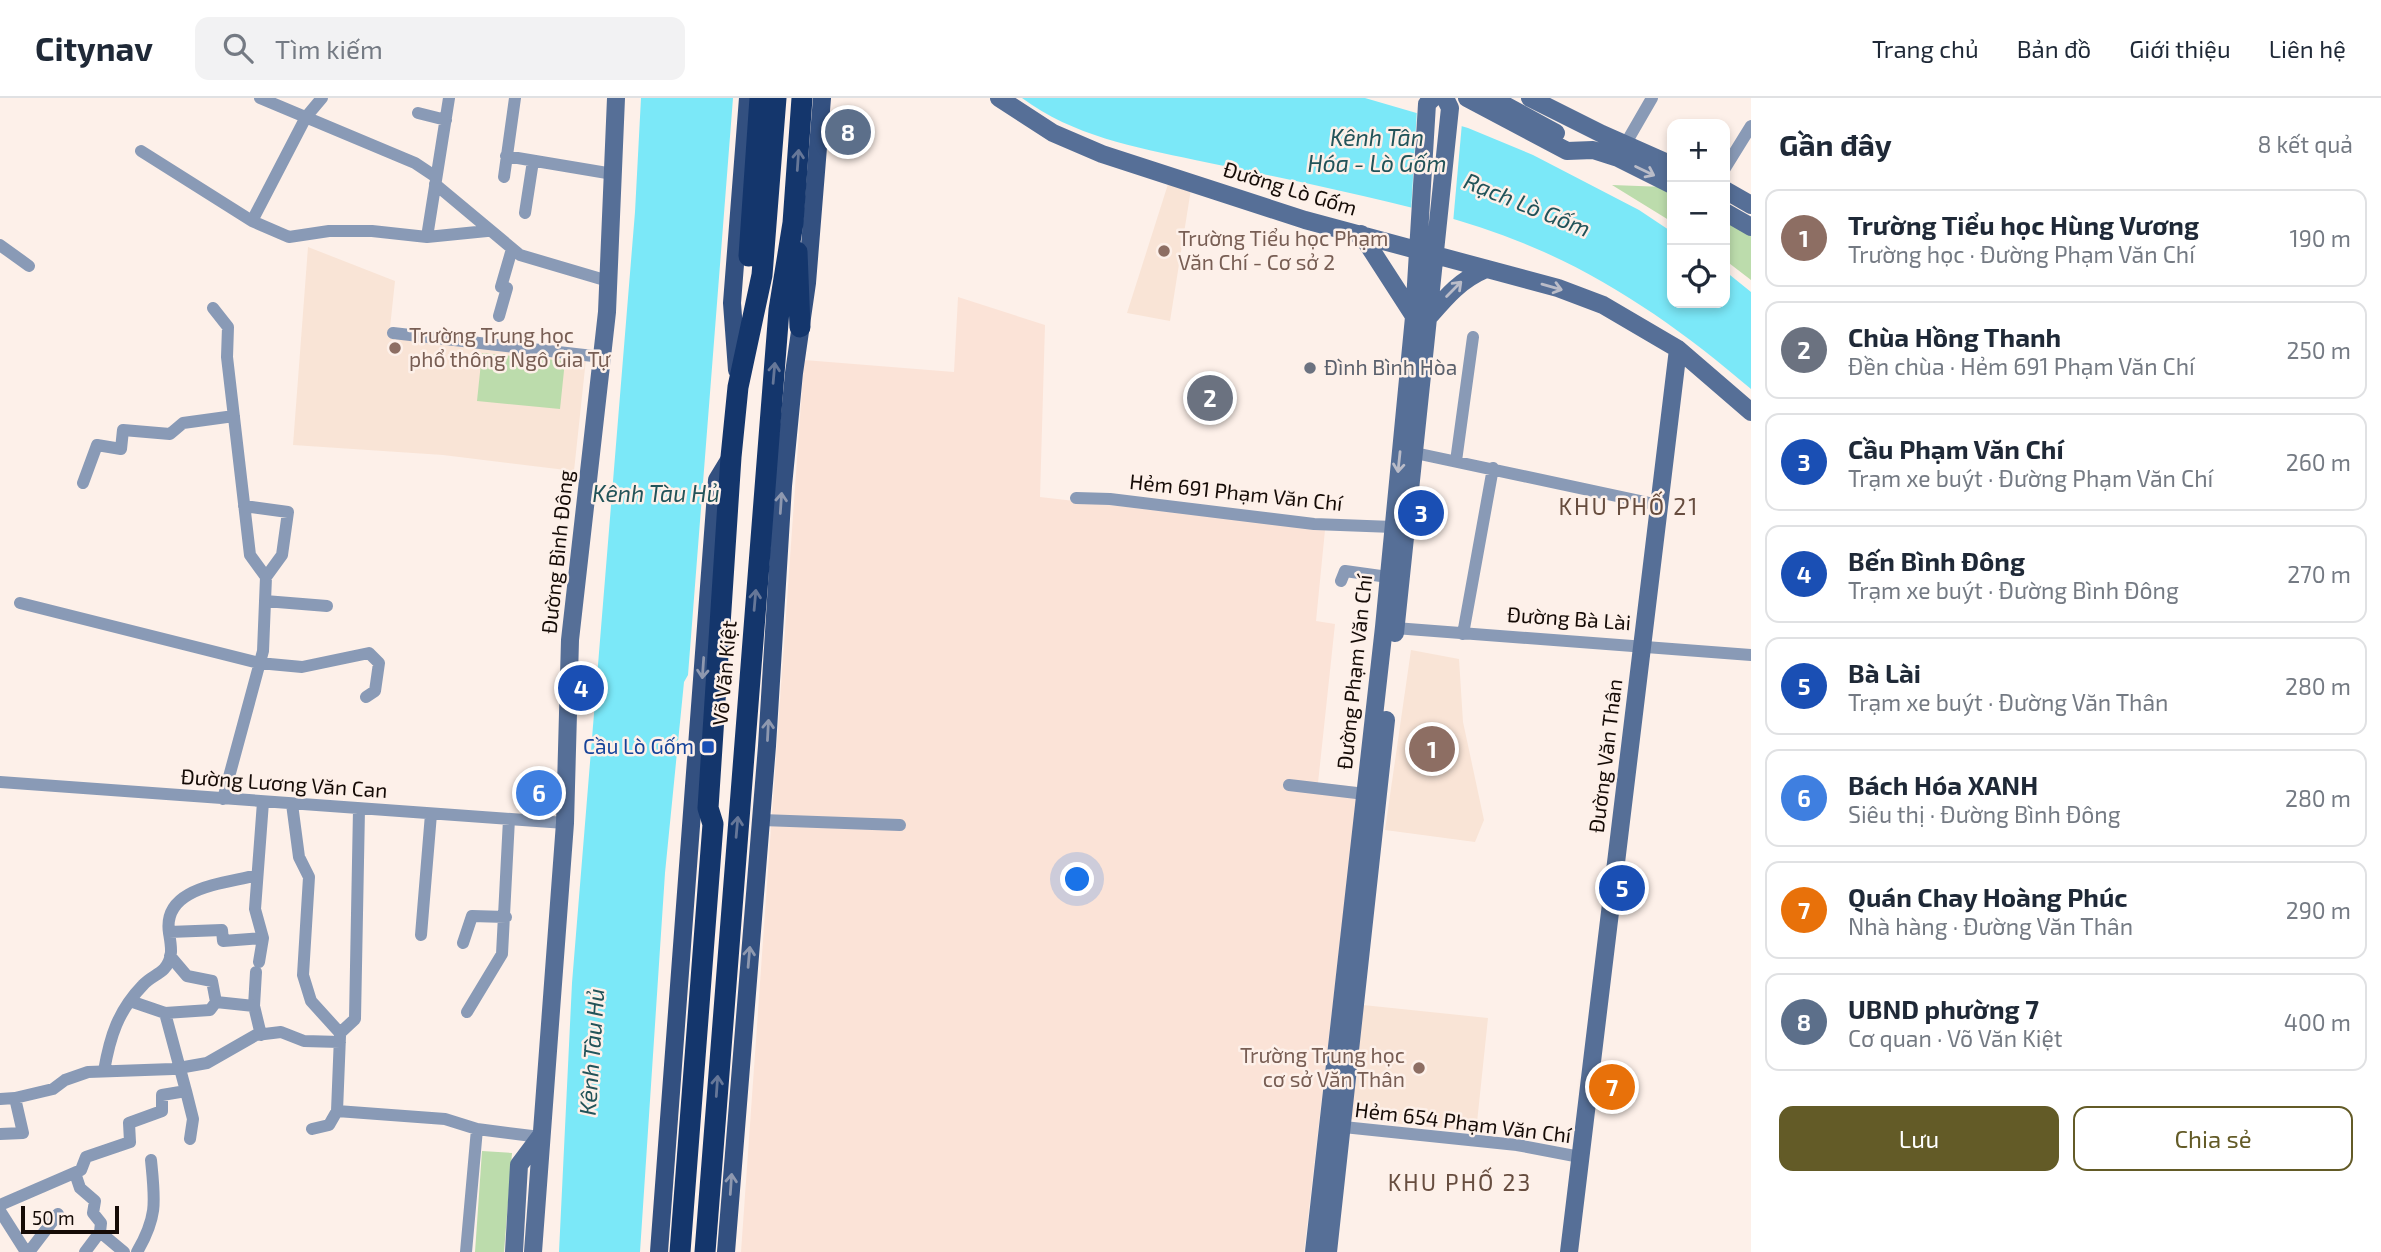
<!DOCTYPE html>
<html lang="vi">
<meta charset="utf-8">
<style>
body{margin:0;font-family:"Exo 2",sans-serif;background:#f2f2f3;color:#1f2937}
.controls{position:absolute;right:21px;top:21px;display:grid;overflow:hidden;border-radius:14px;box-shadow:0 4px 10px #0003}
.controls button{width:63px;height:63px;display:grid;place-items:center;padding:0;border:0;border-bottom:2px solid #e0e1e3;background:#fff;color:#1f2937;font:35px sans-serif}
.scale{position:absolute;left:21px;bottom:18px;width:98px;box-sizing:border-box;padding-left:7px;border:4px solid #150b06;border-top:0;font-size:19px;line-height:24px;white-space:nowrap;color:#150b06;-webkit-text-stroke:5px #fdf0e9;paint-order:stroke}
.you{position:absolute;left:1078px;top:782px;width:24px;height:24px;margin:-18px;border:5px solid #fff;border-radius:50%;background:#1a73e8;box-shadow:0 0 0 10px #1a73e833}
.badge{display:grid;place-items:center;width:46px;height:46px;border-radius:50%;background:#635b27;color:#fff;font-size:23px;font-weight:700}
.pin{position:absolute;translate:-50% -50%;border:4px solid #fff;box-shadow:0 2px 7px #0006}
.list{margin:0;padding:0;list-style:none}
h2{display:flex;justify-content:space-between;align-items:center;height:91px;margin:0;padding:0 28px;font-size:30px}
h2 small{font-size:23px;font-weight:400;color:#747a83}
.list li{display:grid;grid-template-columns:46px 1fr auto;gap:21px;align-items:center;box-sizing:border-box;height:98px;margin:0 14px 14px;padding:0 14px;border:2px solid #e0e1e3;border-radius:14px}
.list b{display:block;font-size:26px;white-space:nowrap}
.list p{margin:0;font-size:23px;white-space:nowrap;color:#747a83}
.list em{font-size:23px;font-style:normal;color:#747a83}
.actions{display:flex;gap:14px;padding:21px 28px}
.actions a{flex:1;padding:16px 0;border:2px solid #635b27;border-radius:14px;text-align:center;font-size:24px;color:#635b27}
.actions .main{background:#635b27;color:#fff}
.icon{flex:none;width:38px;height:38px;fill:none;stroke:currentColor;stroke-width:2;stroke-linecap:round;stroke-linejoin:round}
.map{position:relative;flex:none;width:1751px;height:1154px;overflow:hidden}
header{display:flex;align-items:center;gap:42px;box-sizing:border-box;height:98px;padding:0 35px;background:#fff;border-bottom:2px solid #e0e1e3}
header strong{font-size:33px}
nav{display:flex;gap:38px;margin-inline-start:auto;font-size:24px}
.search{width:490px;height:63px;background:#f2f2f3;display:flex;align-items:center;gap:18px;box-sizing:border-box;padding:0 24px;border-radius:14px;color:#747a83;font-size:26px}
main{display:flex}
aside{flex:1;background:#fff}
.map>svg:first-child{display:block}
.built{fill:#fbe3d7}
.education{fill:#f9e4d6}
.green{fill:#bcdcac}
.water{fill:#7be8f8}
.pier{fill:#fdf0e9}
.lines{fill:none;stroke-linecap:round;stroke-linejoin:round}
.street{stroke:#899ab6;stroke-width:12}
.secondary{stroke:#566f97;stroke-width:18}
.primary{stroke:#335080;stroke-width:18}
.highway{stroke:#14366c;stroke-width:21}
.oneway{stroke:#667798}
.oneway2{stroke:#babcc8}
.oneway3{stroke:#8e98af}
.education-dot{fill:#8d6e63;stroke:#fdf0e9;stroke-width:2.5}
.worship-dot{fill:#6b7280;stroke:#fdf0e9;stroke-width:2.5}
.transit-dot{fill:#1a4fb4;stroke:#fdf0e9;stroke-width:2.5}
.labels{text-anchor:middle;stroke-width:5;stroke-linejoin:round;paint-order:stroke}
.street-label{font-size:21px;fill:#150b06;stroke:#fdf0e9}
.education-label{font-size:21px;fill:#785e54;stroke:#fdf0e9;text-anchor:start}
.worship-label{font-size:21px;fill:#5b616d;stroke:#fdf0e9;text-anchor:start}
.transit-label{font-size:21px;fill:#164399;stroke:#fdf0e9;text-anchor:end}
.water-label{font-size:23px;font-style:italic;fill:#225359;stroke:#fdf0e9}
.neighbourhood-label{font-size:23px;letter-spacing:2px;fill:#674d3f;stroke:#fdf0e9}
</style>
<header>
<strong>Citynav</strong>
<div class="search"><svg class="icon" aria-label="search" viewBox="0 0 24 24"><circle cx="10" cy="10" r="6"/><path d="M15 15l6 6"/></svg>Tìm kiếm</div>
<nav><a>Trang chủ</a><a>Bản đồ</a><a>Giới thiệu</a><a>Liên hệ</a></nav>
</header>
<main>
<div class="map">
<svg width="1751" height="1154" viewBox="0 0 1751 1154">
<rect width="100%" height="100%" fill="#fdf0e9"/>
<path class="built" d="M958 199 1045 227 1040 399 1325 432 1316 523 1335 526 1318 685 1358 689 1304 1154H741L804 262 954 274Z"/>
<path class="education" d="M1169 83 1191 91 1170 223 1127 215Z
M308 149 395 183 389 239 586 261 574 373 443 357 293 347Z
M1411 552 1459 561 1463 624 1484 722 1475 744 1385 732Z
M1363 907 1488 920 1476 1034 1351 1021Z"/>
<path class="green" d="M1612 87 1665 89 1672 93V124Z
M1725 122 1751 138V182L1725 162Z
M482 255 565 263 560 311 477 303Z
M482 1053 512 1055 504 1154H475Z"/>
<path class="water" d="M641 0H733L688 577 684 584 665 775 640 1154H559L572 885 635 114Z
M1022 0H1365L1468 30 1533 57 1639 112 1672 134V205H1725V173L1751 194V291C1688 237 1620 188 1544 154 1480 125 1409 108 1341 93 1292 82 1244 72 1195 62 1135 49 1073 38 1022 0Z"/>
<path class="pier" d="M1417 11 1462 25 1453 125 1411 114Z"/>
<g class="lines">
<path class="street" d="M260 0 415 65 436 79
M418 15 446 22
M1626 45 1652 0
M141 53 252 123 289 139 329 133H372L427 139 487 133
M506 58 613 76
M1725 70 1751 28
M504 79 515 0
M435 86 520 157 608 183
M525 115 533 63
M252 123 306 19 322 0
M427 139 449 0
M0 147 29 168
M213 210 228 229 227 259 250 457 266 479 263 553 223 701
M499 218 507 190 501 189 512 151
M393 235 602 259
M1415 355 1659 407
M1456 363 1473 239
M83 385 97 347 121 351 123 332 170 336 183 325 234 318
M1076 400 1110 401 1314 426 1393 429
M244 408 288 414 282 457 266 479
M1341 483 1345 473 1388 479
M265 503 327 508
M20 505 259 565 302 569 369 555 379 565 375 593 366 599
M1395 530 1751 557
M1463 536 1493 370
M0 684 565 725
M1289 687 1365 696
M292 706 299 759 309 779 303 877 311 903 340 935
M761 722 900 727
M169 834 222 832 223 843 263 840
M421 837 431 716
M463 845 472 818 506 819
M170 858 187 878 212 883 216 904
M259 864 263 840 255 811 263 704
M256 874 254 908 261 937
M130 903 165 915 210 912 216 904 254 908
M467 914 502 856 509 721
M340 935 355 921 359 711
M104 973C110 938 118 913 143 887 149 880 158 877 164 871 174 860 171 847 169 835 162 789 223 786 257 777
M186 993 193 1021 190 1041
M15 1000 53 991 65 982 88 974 173 971 207 965 256 937 281 934 304 943 340 944
M0 1001 15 1000 23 1035 0 1036
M337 1013 445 1021 477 1031 540 1039
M1334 1028 1517 1047 1580 1059
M312 1031 329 1027 337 1013 340 938
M75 1075 80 1090 95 1103 93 1115 101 1125 100 1134 124 1154
M0 1107 81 1072 86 1059 130 1044 129 1025 162 1013V997L186 993 165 915
M0 1113 26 1154
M29 1154 58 1116
M85 1154 100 1134
M137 1154C158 1118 155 1103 151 1062
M466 1154 477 1031"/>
<path class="secondary" d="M999 0 1053 35 1102 56 1305 122 1558 190 1603 207 1678 251 1751 314
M1467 0 1567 53 1593 52 1618 60 1672 87
M1492 0 1556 35
M1530 0 1602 36 1672 67
M1725 92 1751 107
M1725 114 1751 129
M1361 136 1414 218
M1428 220C1446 199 1460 182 1486 171
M1395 535 1450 10 1445 0
M514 1154 519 1067 540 1039
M533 1154 565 725 570 542 607 214 616 0
M1314 1154 1384 529 1414 219 1427 6 1433 0
M1328 1154 1386 622
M1569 1154 1678 251"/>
<path class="primary" d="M737 272 732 205 748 0
M659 1154 717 382 731 359
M726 1154 767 648 783 388 794 275 807 185 822 0"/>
<path class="highway" d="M797 154 800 229
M749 158 760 0
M680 1154 713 726 708 710 731 359 738 289 762 177 776 0
M705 1154 779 212 793 125 802 0"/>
</g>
<defs><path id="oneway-shaft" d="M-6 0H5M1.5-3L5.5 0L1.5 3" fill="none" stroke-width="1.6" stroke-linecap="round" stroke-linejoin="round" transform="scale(1.75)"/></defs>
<g class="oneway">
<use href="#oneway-shaft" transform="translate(798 62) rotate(-86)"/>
<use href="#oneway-shaft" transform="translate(774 275) rotate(-85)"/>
<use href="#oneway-shaft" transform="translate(755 502) rotate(-85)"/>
<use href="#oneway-shaft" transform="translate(737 729) rotate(-85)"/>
<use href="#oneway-shaft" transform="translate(717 988) rotate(-86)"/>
</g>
<g class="oneway2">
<use href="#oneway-shaft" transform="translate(1645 73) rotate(26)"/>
<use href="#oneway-shaft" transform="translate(1552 189) rotate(16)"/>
<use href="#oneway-shaft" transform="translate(1454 191) rotate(-45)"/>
<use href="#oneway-shaft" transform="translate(1399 364) rotate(96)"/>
</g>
<g class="oneway3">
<use href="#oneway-shaft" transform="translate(781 405) rotate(-86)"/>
<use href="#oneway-shaft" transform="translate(703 570) rotate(94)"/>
<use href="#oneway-shaft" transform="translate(768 632) rotate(-87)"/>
<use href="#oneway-shaft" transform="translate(749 859) rotate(-85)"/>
<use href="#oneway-shaft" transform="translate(731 1086) rotate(-86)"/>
</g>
<g class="education-dot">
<circle cx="1164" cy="153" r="7"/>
<circle cx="395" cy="250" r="7"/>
<circle cx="1419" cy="970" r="7"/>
</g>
<circle class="worship-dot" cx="1310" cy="270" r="7"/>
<rect class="transit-dot" x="701" y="642" width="14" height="14" rx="3.5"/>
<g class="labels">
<g class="street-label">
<text transform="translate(1290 91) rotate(17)" y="7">Đường Lò Gốm</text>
<text transform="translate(1236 395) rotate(6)" y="7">Hẻm 691 Phạm Văn Chí</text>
<text transform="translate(558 454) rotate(-84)" y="7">Đường Bình Đông</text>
<text transform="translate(1569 521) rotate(4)" y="7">Đường Bà Lài</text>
<text transform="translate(1355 574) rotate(-84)" y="7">Đường Phạm Văn Chí</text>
<text transform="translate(725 575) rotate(-85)" y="7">Võ Văn Kiệt</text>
<text transform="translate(1606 658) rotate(-83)" y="7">Đường Văn Thân</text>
<text transform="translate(284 686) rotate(4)" y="7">Đường Lương Văn Can</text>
<text transform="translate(1463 1025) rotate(7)" y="7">Hẻm 654 Phạm Văn Chí</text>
</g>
<g class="education-label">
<text x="1178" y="148">Trường Tiểu học Phạm<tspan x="1178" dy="24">Văn Chí - Cơ sở 2</tspan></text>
<text x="409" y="245">Trường Trung học<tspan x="409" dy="24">phổ thông Ngô Gia Tự</tspan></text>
<text x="1405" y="965" text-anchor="end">Trường Trung học<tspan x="1405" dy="24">cơ sở Văn Thân</tspan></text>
</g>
<g class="worship-label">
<text x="1324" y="277">Đình Bình Hòa</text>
</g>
<g class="transit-label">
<text x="694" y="656">Cầu Lò Gốm</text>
</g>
<g class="water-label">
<text x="1377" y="48">Kênh Tân<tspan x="1377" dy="26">Hóa - Lò Gốm</tspan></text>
<text transform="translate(1527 107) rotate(22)" y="8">Rạch Lò Gốm</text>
<text x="656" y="404">Kênh Tàu Hủ</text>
<text transform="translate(592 954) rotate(-86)" y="8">Kênh Tàu Hủ</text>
</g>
<g class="neighbourhood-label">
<text x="1629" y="417">KHU PHỐ 21</text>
<text x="1460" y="1093">KHU PHỐ 23</text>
</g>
</g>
</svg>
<div class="controls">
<button>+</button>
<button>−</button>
<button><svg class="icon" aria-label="locate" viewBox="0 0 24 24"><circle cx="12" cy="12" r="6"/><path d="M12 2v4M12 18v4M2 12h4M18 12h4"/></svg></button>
</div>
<div class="scale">50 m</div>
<div class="you"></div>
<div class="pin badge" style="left:1432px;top:651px;background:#8d6e63">1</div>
<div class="pin badge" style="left:1210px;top:300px;background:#6b7280">2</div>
<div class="pin badge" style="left:1421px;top:415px;background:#1a4fb4">3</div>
<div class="pin badge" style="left:581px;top:590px;background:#1a4fb4">4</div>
<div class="pin badge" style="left:1622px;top:790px;background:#1a4fb4">5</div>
<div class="pin badge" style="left:539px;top:695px;background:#3f7fe0">6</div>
<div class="pin badge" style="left:1612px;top:989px;background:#e8710a">7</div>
<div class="pin badge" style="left:848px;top:34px;background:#5c6f8a">8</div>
</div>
<aside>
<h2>Gần đây<small>8 kết quả</small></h2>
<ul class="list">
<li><span class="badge" style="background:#8d6e63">1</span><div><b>Trường Tiểu học Hùng Vương</b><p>Trường học · Đường Phạm Văn Chí</p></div><em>190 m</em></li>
<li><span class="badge" style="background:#6b7280">2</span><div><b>Chùa Hồng Thanh</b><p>Đền chùa · Hẻm 691 Phạm Văn Chí</p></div><em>250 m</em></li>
<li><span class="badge" style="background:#1a4fb4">3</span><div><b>Cầu Phạm Văn Chí</b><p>Trạm xe buýt · Đường Phạm Văn Chí</p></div><em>260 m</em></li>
<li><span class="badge" style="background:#1a4fb4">4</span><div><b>Bến Bình Đông</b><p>Trạm xe buýt · Đường Bình Đông</p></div><em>270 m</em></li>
<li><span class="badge" style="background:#1a4fb4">5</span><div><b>Bà Lài</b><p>Trạm xe buýt · Đường Văn Thân</p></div><em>280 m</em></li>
<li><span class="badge" style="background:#3f7fe0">6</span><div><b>Bách Hóa XANH</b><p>Siêu thị · Đường Bình Đông</p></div><em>280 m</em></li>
<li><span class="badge" style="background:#e8710a">7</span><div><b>Quán Chay Hoàng Phúc</b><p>Nhà hàng · Đường Văn Thân</p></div><em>290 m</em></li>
<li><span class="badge" style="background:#5c6f8a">8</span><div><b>UBND phường 7</b><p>Cơ quan · Võ Văn Kiệt</p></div><em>400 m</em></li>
</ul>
<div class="actions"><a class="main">Lưu</a><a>Chia sẻ</a></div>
</aside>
</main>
